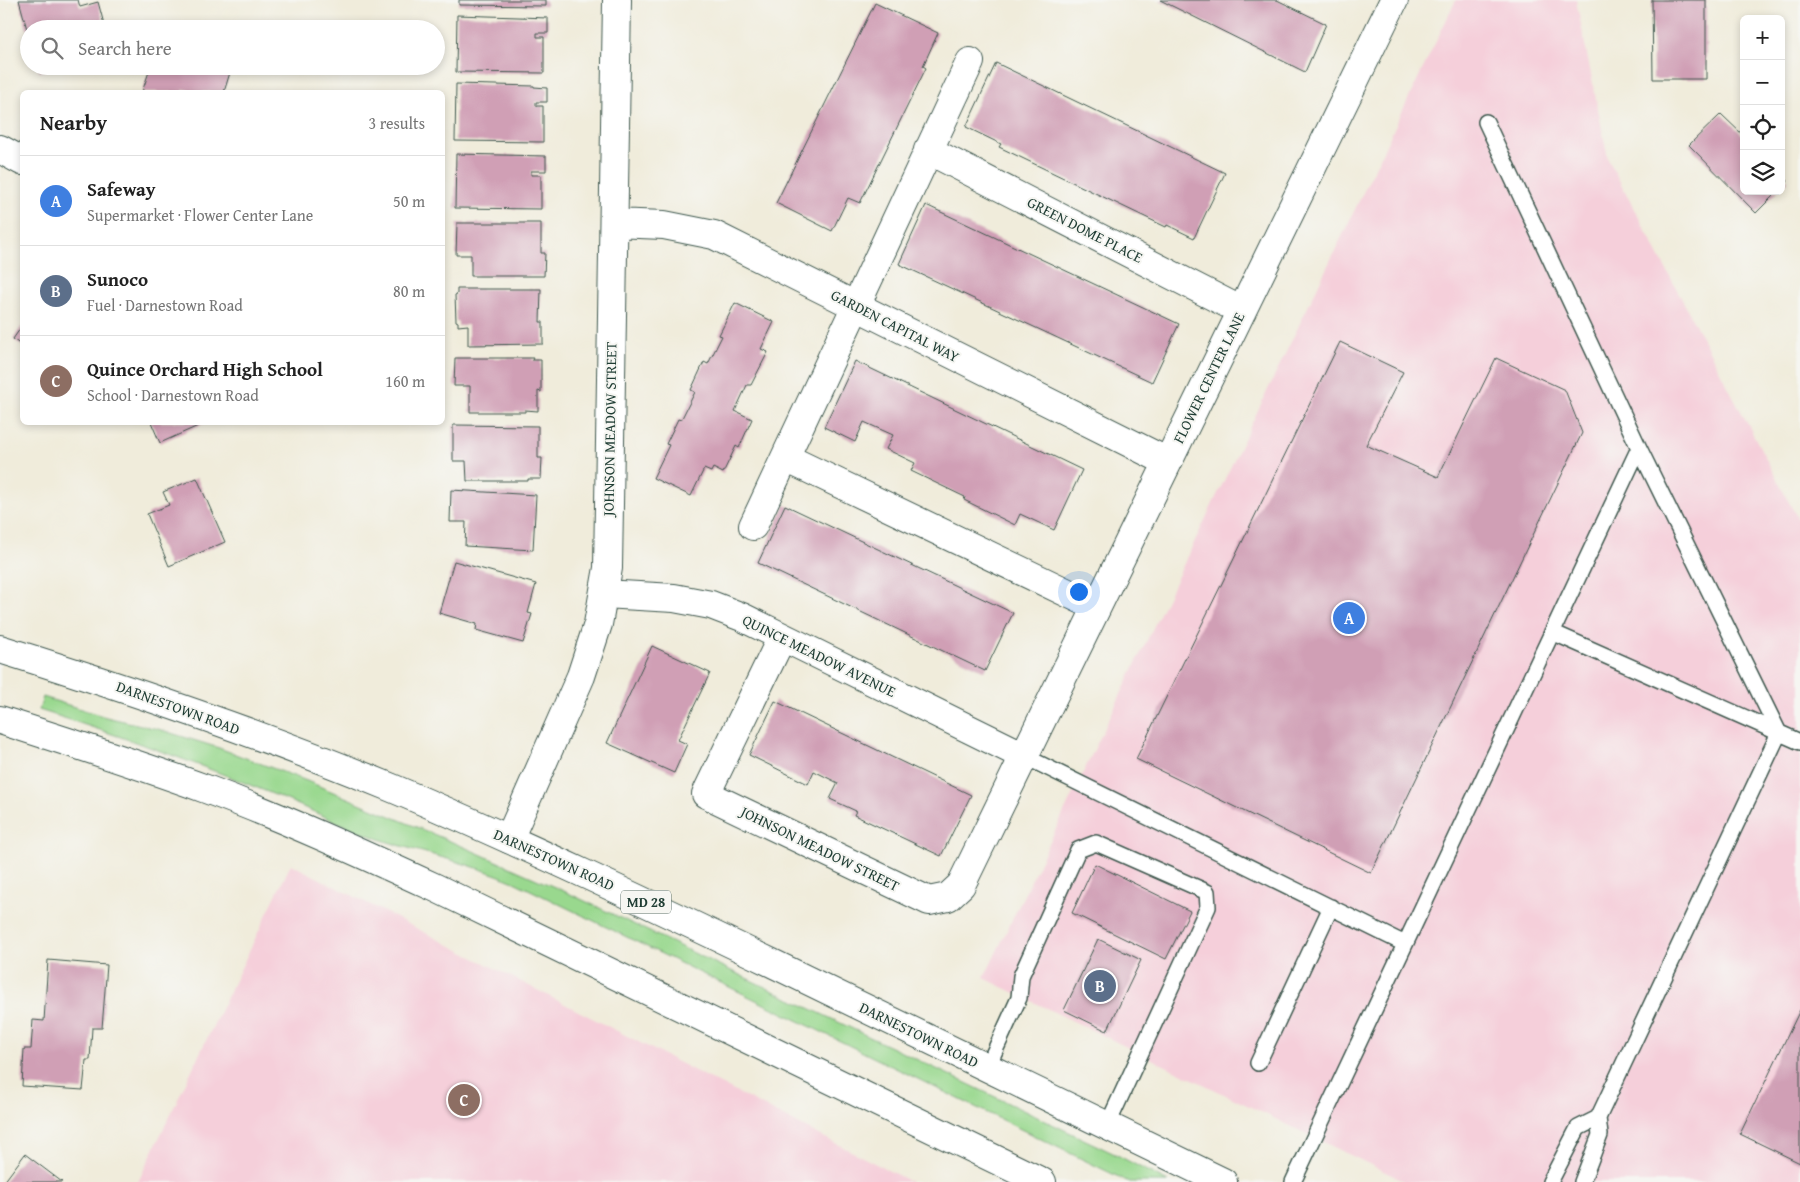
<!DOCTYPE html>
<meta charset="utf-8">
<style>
body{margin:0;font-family:"Gentium Book Plus",serif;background:#f6f6f6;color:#222}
.controls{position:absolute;right:15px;top:15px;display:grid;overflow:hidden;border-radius:8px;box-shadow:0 2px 8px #0003}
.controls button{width:45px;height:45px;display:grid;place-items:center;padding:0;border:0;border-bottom:1px solid #e0e0e0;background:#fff;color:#222;font:25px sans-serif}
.you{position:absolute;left:1078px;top:591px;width:18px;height:18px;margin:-12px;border:4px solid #fff;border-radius:50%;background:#1a73e8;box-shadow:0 0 0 8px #1a73e833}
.badge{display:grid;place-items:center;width:32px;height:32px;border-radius:50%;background:#1a73e8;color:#fff;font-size:16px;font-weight:700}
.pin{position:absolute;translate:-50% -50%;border:2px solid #fff;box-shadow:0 1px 5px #0006}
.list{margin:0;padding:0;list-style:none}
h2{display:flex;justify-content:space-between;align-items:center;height:65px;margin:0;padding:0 20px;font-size:21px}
h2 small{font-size:16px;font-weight:400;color:#767676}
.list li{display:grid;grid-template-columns:32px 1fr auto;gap:15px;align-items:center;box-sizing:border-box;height:90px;padding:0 20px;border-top:1px solid #e0e0e0}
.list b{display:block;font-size:19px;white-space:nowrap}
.list p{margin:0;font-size:16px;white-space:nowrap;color:#767676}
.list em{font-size:16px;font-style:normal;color:#767676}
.icon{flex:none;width:28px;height:28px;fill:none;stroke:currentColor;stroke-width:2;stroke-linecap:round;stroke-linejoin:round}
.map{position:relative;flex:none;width:1800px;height:1182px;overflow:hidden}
.search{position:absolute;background:#fff;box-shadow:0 2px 8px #0003;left:20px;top:20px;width:425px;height:55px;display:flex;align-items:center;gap:12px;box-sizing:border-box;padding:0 18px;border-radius:28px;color:#767676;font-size:19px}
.panel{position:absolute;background:#fff;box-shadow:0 2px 8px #0003;left:20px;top:90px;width:425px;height:335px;border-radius:8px}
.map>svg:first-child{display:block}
.built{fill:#f5cfda}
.green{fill:#99d88e;stroke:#5c8a61}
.building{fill:#d09fb5}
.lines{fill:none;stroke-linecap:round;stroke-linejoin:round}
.service-casing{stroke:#3e574d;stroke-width:18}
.minor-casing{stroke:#3e574d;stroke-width:30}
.primary-casing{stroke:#3e574d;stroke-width:30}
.service{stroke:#fff;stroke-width:15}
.minor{stroke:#fff;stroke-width:28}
.primary{stroke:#fff;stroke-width:28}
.labels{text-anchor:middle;stroke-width:4;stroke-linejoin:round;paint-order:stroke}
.shield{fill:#f6f6f2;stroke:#60746d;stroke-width:1}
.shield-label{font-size:14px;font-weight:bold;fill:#1f3d34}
.street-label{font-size:15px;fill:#1f3d34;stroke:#f6f6f2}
</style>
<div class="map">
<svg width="1800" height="1182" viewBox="0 0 1800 1182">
<rect width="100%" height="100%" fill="#f6f6f2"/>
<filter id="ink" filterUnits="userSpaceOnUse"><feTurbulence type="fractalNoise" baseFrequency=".02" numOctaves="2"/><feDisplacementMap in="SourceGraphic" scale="10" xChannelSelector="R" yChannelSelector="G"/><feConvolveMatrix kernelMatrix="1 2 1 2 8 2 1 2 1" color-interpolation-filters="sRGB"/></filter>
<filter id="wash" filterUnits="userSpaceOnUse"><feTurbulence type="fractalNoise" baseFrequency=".0096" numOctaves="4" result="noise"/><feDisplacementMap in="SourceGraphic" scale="20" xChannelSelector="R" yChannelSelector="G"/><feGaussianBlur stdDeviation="1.12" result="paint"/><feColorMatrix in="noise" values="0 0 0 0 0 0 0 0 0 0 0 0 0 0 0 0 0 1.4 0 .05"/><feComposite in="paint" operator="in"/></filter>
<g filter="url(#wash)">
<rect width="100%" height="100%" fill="#f0ecdb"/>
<path class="built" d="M1456 0H1576L1608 159 1800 523V1182H1406L984 978Z
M291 864 590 1017 911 1182H138Z"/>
<path class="green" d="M43 697 106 717 158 729 219 748 307 781 464 847 566 892 1119 1156 1168 1182H1129L514 882C473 864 430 855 388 842 346 828 306 807 265 791 191 761 115 734 39 710Z"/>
<g id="blocks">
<path class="building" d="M19 0H78L80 7 98 2 104 24 87 29H29L28 33Z
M459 0H546V6L459 5Z
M1160 0H1277L1326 24 1305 72Z
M1652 0H1706V79H1653Z
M875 3 938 33 923 66 926 68 860 203 848 198 832 231 776 203Z
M457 15 548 18V33H537V37H544V73L456 72Z
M996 63 1225 173 1194 238 1167 225 1166 227 999 147 1001 144 966 127Z
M38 66H57V67L39 72Z
M151 66H232L224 92H196L184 89 183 92H142Z
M456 84 534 86V87L547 88V102H536V106H543V142L455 141Z
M1721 114 1744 136V191H1778L1756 213 1689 145Z
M456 154 546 156V171H531V175H541V209L455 208Z
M1781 175 1788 181 1781 188Z
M926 205 1179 324 1152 382 899 264Z
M457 223H541V253H545L544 276H471V255H456Z
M457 289H541L540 322H543V344L468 345V325L458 326V322L456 321 455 295 457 294Z
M735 303 774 322 761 349 768 352 751 385H747L735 411 752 419 739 448 736 446 723 473 713 468 711 472 704 469 691 496 653 478 669 445 666 444 678 419 681 420 695 392 691 390 704 362 708 364 722 336 719 335Z
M22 326V346L13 339Z
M1340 342 1403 372 1366 445 1438 477 1496 358 1565 390 1582 433 1371 873 1136 759Z
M455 358H533L532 360H541V392L538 391V411L525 410V412H470V386H454Z
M855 361 1082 470 1054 530 1020 514 1015 525 964 500 965 497 911 471 915 463 886 449 893 435 864 422 855 442 824 427Z
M151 422H207L160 443Z
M453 425 538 426V458H542L541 479H528V481H467L466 461H453Z
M197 478 225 542 169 566 147 514 169 505 163 492Z
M451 490 536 495 533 550 465 546 466 522H450Z
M785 505 1013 613 985 671 758 563Z
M454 561 536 584 528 613 532 614 523 643 476 630 477 624 439 613Z
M652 646 710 673 678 740 687 744 674 773 607 743Z
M775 701 971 795 941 856 854 815 856 811 830 799 838 783 814 771 808 784 749 755Z
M1095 864 1190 911 1166 959 1072 913Z
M1098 939 1141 960 1107 1031 1064 1010Z
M48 960 107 965 102 1028H92L90 1060H86L83 1090 22 1086 24 1049H31L33 1020 44 1021Z
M1800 1010V1163L1740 1134Z
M25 1154 62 1182H4Z"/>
</g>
</g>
<g filter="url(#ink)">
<use href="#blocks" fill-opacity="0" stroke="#3e574d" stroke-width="1"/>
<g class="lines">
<defs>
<path id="service" d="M1486 122 1639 448 1779 733 1598 1118 1600 1135 1582 1182
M1552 632 1800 742
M1024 756 1405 944
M1258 1063 1331 907
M987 1068 1019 998 1021 976 1078 850 1096 843 1207 892 1208 907 1107 1126
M1293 1182 1639 448
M1550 1182 1578 1128 1598 1118"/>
<path id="minor" d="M0 149 22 161
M928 150 1242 311
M614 223 664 225 714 235 1168 462
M786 458 1097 607
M753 526 970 62
M604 594 674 598 711 605 742 617 1024 756
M782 637 706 794 929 901 948 897 961 885 1394 0
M509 839 581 676 598 624 608 568 617 0"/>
<path id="primary" d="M0 649C132 690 264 735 392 788 520 842 645 902 770 962 921 1035 1072 1109 1223 1182
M0 720C69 742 138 764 206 789 284 818 360 853 436 888L1042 1182"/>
</defs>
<use href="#service" class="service-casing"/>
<use href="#minor" class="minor-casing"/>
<use href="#primary" class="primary-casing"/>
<use href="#service" class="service"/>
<use href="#minor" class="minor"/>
<use href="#primary" class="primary"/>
</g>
</g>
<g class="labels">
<rect class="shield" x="621" y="890.5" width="50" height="23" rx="4"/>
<g class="shield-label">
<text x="646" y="907">MD 28</text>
</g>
<g class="street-label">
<text transform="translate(1085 230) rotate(27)" y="5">GREEN DOME PLACE</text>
<text transform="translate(895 326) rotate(27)" y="5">GARDEN CAPITAL WAY</text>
<text transform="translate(1209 378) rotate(-64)" y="5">FLOWER CENTER LANE</text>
<text transform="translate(610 429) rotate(-89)" y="5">JOHNSON MEADOW STREET</text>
<text transform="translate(819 656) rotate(26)" y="5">QUINCE MEADOW AVENUE</text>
<text transform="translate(178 708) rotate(20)" y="5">DARNESTOWN ROAD</text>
<text transform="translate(820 849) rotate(26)" y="5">JOHNSON MEADOW STREET</text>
<text transform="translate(554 860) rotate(24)" y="5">DARNESTOWN ROAD</text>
<text transform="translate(919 1035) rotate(26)" y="5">DARNESTOWN ROAD</text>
</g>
</g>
</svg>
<div class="controls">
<button>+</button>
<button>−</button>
<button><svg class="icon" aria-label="locate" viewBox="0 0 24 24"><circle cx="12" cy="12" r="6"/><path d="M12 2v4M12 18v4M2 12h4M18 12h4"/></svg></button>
<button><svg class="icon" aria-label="layers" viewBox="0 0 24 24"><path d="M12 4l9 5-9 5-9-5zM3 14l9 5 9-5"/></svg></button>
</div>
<div class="you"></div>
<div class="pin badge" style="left:1349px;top:618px;background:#3f7fe0">A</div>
<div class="pin badge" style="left:1100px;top:986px;background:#5c6f8a">B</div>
<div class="pin badge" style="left:464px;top:1100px;background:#8d6e63">C</div>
<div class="search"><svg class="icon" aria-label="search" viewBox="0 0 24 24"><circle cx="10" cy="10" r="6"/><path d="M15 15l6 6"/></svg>Search here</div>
<section class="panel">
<h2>Nearby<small>3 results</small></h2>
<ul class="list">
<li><span class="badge" style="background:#3f7fe0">A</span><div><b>Safeway</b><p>Supermarket · Flower Center Lane</p></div><em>50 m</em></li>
<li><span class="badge" style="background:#5c6f8a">B</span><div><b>Sunoco</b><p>Fuel · Darnestown Road</p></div><em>80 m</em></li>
<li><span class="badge" style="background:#8d6e63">C</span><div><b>Quince Orchard High School</b><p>School · Darnestown Road</p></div><em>160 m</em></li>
</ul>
</section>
</div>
